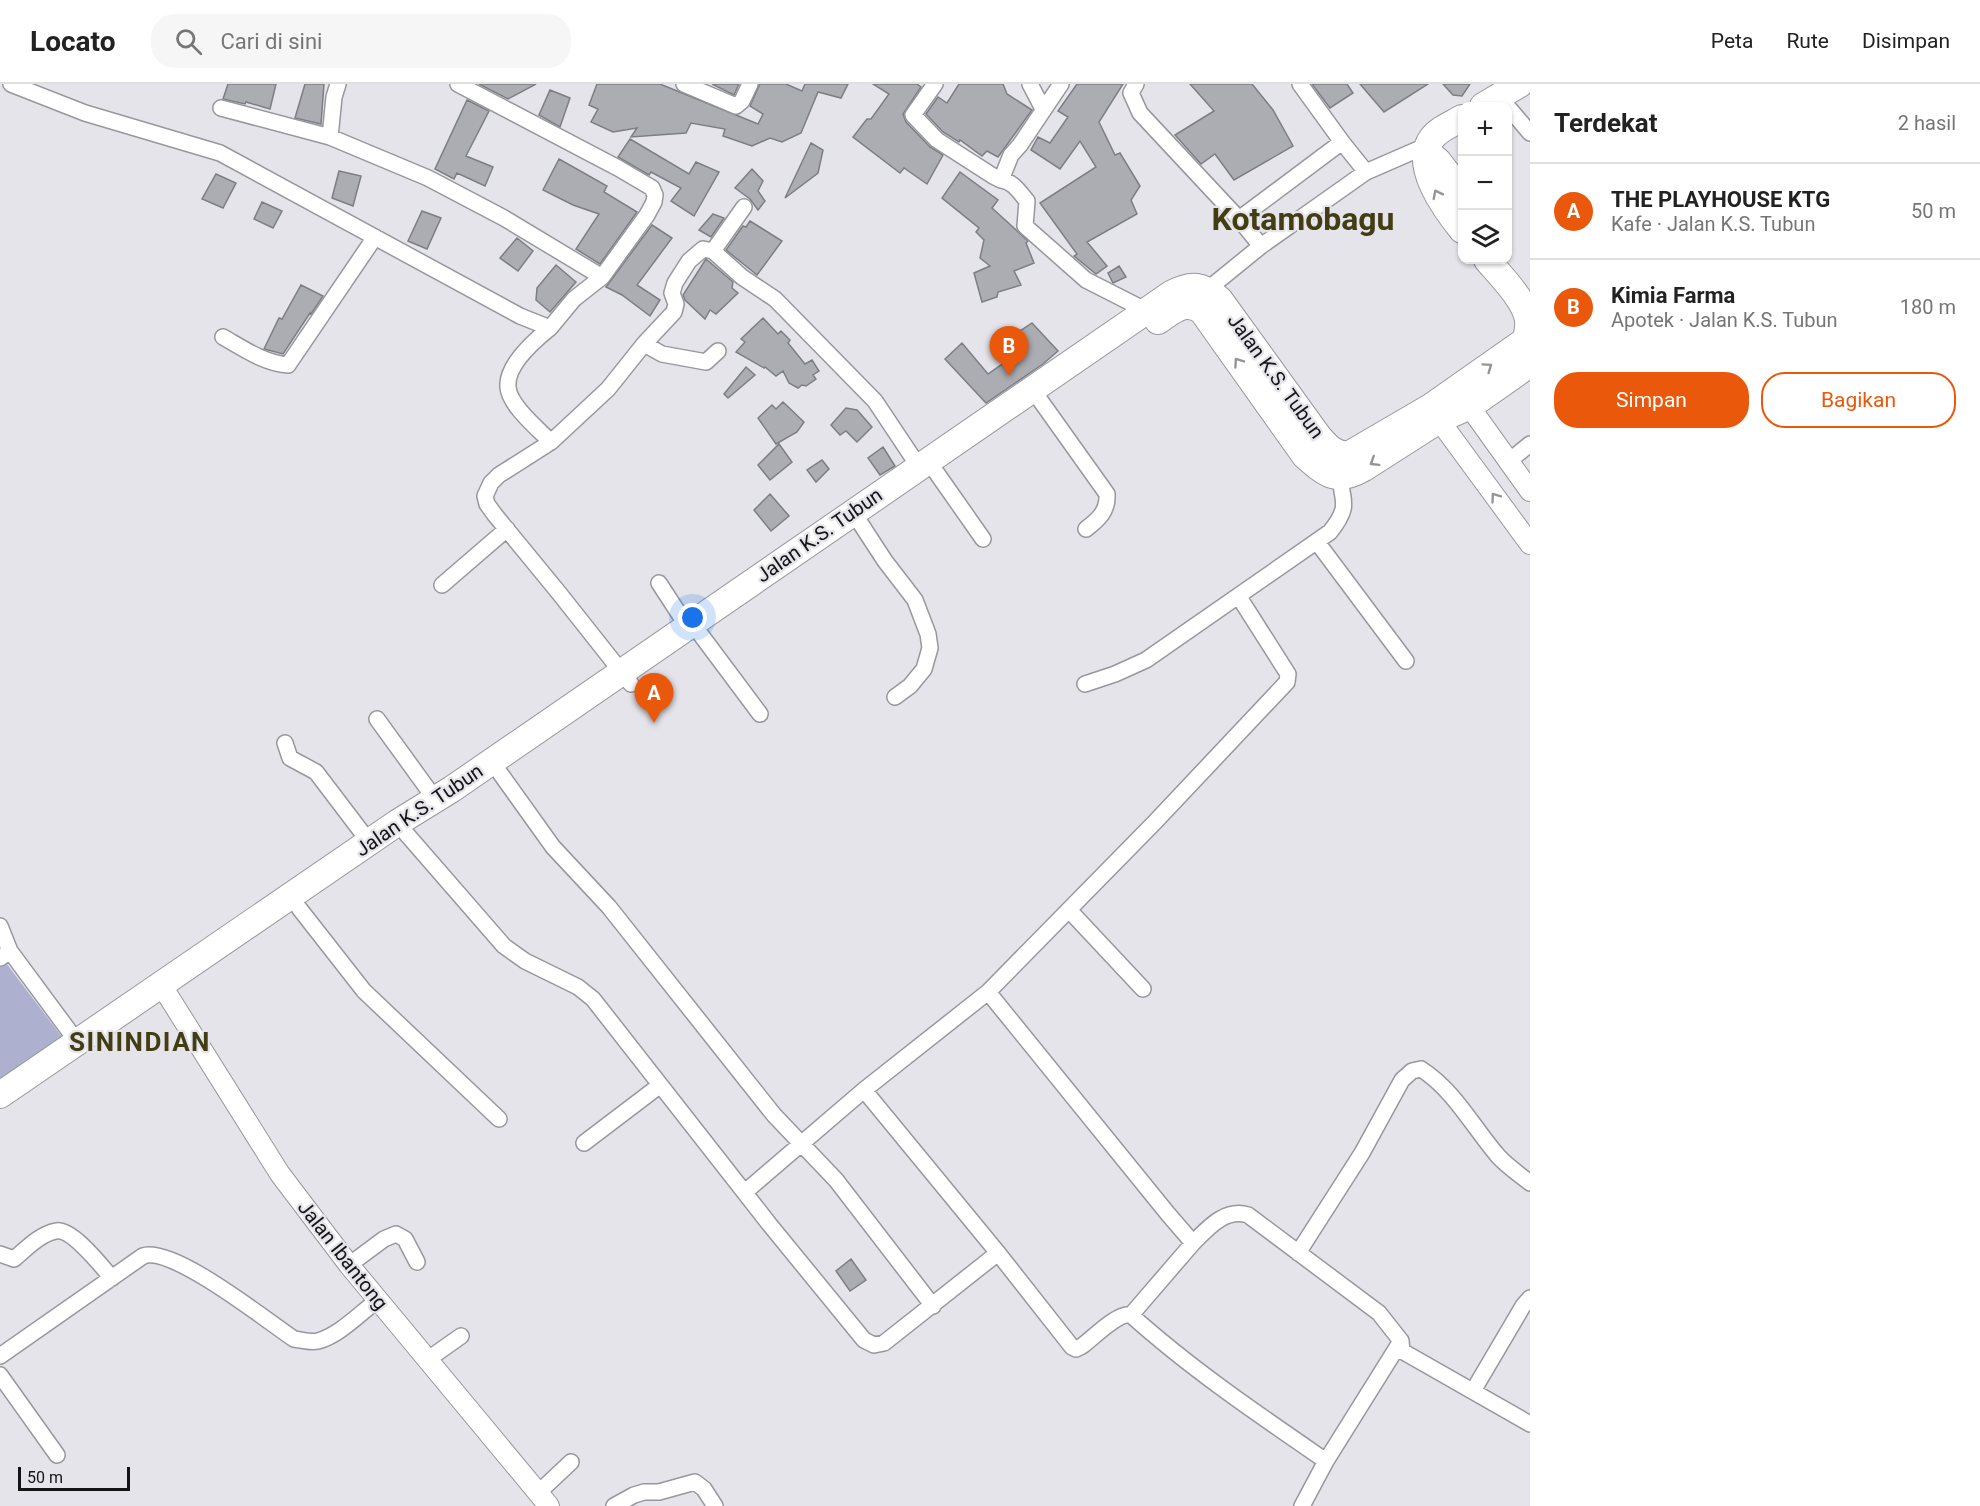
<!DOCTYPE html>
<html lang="id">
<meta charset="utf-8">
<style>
body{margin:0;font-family:Roboto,sans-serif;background:#f6f6f6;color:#222}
.controls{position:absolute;right:18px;top:18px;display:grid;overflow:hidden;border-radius:12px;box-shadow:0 2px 4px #0004}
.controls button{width:54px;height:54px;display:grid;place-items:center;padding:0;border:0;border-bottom:2px solid #e0e0e0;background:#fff;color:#222;font:30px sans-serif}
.scale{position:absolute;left:18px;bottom:15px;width:112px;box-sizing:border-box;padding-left:6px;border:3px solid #141416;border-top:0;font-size:16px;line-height:21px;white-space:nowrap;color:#141416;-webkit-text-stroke:4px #e4e4ea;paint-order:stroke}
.you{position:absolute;left:693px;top:534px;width:21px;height:21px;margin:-15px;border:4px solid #fff;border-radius:50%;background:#1a73e8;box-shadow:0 0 0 9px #1a73e833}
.badge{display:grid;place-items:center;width:39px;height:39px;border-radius:50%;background:#ea580c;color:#fff;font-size:20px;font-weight:700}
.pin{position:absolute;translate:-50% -50px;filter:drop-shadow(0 2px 3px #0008)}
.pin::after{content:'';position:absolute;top:32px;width:21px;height:18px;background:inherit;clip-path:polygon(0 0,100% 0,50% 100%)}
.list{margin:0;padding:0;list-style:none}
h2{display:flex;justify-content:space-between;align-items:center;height:78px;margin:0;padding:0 24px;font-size:26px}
h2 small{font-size:20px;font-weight:400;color:#767676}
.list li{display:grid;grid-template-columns:39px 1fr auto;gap:18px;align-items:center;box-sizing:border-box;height:96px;padding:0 24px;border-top:2px solid #e0e0e0}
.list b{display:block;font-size:22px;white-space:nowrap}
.list p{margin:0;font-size:20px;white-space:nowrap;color:#767676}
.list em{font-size:20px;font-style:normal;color:#767676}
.actions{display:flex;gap:12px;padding:18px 24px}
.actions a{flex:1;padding:14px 0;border:2px solid #ea580c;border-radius:24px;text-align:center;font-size:21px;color:#ea580c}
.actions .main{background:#ea580c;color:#fff}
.icon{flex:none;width:33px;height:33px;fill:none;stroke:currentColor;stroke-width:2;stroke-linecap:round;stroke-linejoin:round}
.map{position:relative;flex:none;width:1530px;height:1422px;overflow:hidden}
header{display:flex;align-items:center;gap:36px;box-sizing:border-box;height:84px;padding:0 30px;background:#fff;border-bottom:2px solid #e0e0e0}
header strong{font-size:28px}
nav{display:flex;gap:33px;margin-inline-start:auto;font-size:21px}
.search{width:420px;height:54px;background:#f6f6f6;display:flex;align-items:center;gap:15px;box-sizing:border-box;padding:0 21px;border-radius:24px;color:#767676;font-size:22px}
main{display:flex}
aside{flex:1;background:#fff}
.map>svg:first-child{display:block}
.green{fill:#aeb0cf}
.building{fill:#acadb3;stroke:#7d7e83;stroke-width:1.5}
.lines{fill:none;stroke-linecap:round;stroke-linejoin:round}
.minor-casing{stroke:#97989d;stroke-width:18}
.tertiary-casing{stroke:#97989d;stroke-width:22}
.trunk-casing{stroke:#97989d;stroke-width:28}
.minor{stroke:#fff;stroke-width:15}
.tertiary{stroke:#fff;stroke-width:20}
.trunk{stroke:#fff;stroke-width:26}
.oneway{stroke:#959596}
.labels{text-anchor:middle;stroke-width:4.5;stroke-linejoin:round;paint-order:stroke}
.street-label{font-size:20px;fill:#141416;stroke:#e4e4ea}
.district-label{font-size:26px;font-weight:bold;letter-spacing:1.5px;fill:#433d14;stroke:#e4e4ea}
.town-label{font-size:32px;font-weight:bold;fill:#433d14;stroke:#e4e4ea}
</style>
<header>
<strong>Locato</strong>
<div class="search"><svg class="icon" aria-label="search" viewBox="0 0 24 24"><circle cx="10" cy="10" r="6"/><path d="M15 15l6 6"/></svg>Cari di sini</div>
<nav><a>Peta</a><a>Rute</a><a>Disimpan</a></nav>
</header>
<main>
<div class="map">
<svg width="1530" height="1422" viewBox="0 0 1530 1422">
<rect width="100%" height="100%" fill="#e4e4ea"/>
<path class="green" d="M3 875 65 957 0 1002V878Z"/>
<path class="building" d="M228 0H276L270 25 246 18 245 20 223 15Z
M305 0H324L321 40 295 34Z
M479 0H536L508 15Z
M597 0H660L758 40 763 30 750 22 760 0H786L802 7 805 0H848L841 14 818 8 801 49 782 58 770 54 752 62 723 52 725 45 691 39 686 49 631 53 637 44 613 48 591 38 598 25 589 21Z
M712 0H739L734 11Z
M873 0H917L921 3 903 30 906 38 930 63 943 71 927 100 904 84 900 89 853 53 867 35H871L889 10Z
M959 0H1003L1007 10 1032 26 998 73 987 67 982 72 960 56 959 58 943 48 926 30 938 13 947 19Z
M1077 0H1123L1099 38 1115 71 1120 69 1140 102 1131 116 1137 130 1087 158 1107 182 1096 190 1074 172 1077 170 1040 119 1096 83 1080 57 1060 85 1031 66 1038 53 1050 59 1068 33 1058 27Z
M1190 0H1252L1273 26 1293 62 1234 96 1215 70 1201 80 1175 51 1214 27Z
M1312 0H1347L1353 9 1330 24Z
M1360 0H1428L1384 28Z
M1443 0H1470L1462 12 1453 11Z
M550 6 570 14 560 43 539 31Z
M467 16 489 27 466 72 493 83 485 102 457 89 454 95 435 85Z
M630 55 689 90 696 78 719 88 694 132 671 117 681 104 651 88 649 91 618 73Z
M811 59 823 66 818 89 785 114Z
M559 75 607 102 604 108 637 128 600 180 576 165 599 130 573 121 543 106Z
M752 85 763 97 758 107 765 117 758 126 750 115 735 104Z
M339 87 361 92 353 122 332 114Z
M960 88 998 116 992 124 1028 157 1026 159 1034 179 1014 187 1021 201 998 208 997 213 982 218 974 189 990 182 980 174 984 156 976 148 979 144 942 114Z
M216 90 236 99 223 124 202 115Z
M262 118 282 127 273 144 254 135Z
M422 127 441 134 427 165 408 157Z
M713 130 724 134 711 153 699 146Z
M750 137 782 157 757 191 726 166 743 142 746 143Z
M652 141 672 154 637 201 660 216 650 232 622 211 606 203Z
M517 154 533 167 518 187 500 174Z
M706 175 733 198 732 204 738 209 716 230 710 226 705 235 685 216 683 211Z
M556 181 576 198 550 228 536 216 537 204Z
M1119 182 1126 193 1113 199 1108 189Z
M301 201 323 212 311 230 310 229 283 270 264 265 279 234 282 235Z
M763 234 778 250 781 247 790 256 788 259 805 280 812 276 819 287 813 291 816 295 806 302 802 301 798 304 789 299 783 287 776 292 765 283 764 284 736 268 745 258 741 255Z
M1032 239 1058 267 1043 280 986 319 945 275 962 259 988 290 1022 266 1011 253Z
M746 283 755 291 728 314 724 310Z
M783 318 804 338 797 348 776 360 758 334 772 321 776 325Z
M846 324 857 326 872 343 857 358 846 347 840 351 831 341Z
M779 360 792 378 770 396 758 381Z
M883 363 895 382 880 391 868 374Z
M822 376 829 385 816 398 807 386Z
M770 410 789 432 771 447 754 426Z
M851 1175 866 1196 850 1207 836 1187Z"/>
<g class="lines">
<defs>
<path id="minor" d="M11 0 85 29 220 69 520 232 550 244C535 256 506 281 508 303 509 321 538 345 551 358
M338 0 334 13 330 53 428 94 504 134 602 193
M458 0 618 84 652 104 655 111 654 118 647 131 602 193 574 215 550 244
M684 0 736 22 742 17 750 0
M935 0 913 31 937 56 993 92 1001 96
M1030 0 1043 25
M1061 0 1020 61 1011 71 1001 96C1013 97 1020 109 1027 117L1025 142 1086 196 1145 226
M1136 0 1131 9 1140 29 1239 135 1261 162
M1300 0 1342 58 1366 88
M1508 23 1530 49
M221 24 330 53
M1239 135 1342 58
M713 167 744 123
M1202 210 1261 162 1366 88 1428 61
M223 253C244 265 264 279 288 281L375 153
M644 260 662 270 706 278 718 267
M1040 316 1107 410C1108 427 1099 435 1086 445
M1509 377 1530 360
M936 388 983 455
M853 428 885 477 915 516 928 550 930 564 924 585 910 602 895 613
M1317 458 1406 577
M659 499 687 542
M442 501 507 445
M701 551 760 630
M631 600 559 509 495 431 487 420 485 412 491 399 499 391 551 358 608 305 644 260 674 228 676 220 672 209 675 199 689 177 703 165 713 167 742 193 775 215 875 317 919 383
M1085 600 1115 590 1146 576 1330 448C1354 418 1339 416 1340 386
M377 635 435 715
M285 659 290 674 316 688 370 759
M500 689 553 763 609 823 774 1031 836 1096 933 1222
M397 739 504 862 525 877 578 903 593 915 770 1141 864 1256 874 1261 884 1259 998 1169
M299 824 364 907 499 1035
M1069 826 1143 905
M0 842 10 867
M0 874 10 867 78 959
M988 908 1168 1130 1193 1159C1208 1144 1225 1124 1248 1131L1379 1229 1401 1257 1402 1267 1530 1340
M864 1006 998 1169 1072 1263 1076 1265 1082 1262C1093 1254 1118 1228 1131 1231 1191 1285 1259 1331 1326 1377
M584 1059 659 1002
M745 1108 864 1006 988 908 1155 738 1287 598 1288 590 1239 513
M1298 1169 1362 1069 1402 996 1412 987 1421 985C1454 1006 1473 1043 1498 1072 1507 1082 1519 1090 1530 1099
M0 1170 14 1175C26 1165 40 1150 56 1147 72 1144 102 1183 112 1194
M349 1181 384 1155 396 1150 405 1155 417 1178
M1131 1231 1193 1159
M0 1272 143 1172C172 1161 267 1237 294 1255 302 1256 310 1259 318 1257 340 1251 360 1229 378 1216
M427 1276 461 1252
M0 1291 57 1371
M1473 1307 1523 1222 1530 1214
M538 1409 571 1378
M614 1422 634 1411 644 1408H659L695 1398 704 1405 715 1422
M1302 1422 1326 1377 1401 1257"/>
<path id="tertiary" d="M1462 312 1530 407
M1433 323 1439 336 1530 460
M162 902 280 1090 349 1181 549 1422"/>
<path id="trunk" d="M1483 22 1520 0
M1462 34C1452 40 1439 45 1432 54 1412 81 1446 126 1462 146
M1427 67 1438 77 1462 108
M1158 237C1173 227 1185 215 1202 227L1305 372C1327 391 1336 400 1364 384L1439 336 1470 322 1530 280
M0 1011 397 739 452 705 1171 210C1191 199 1203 200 1220 216L1319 353C1328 363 1334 370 1348 371L1432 322 1526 256C1527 249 1529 243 1528 236 1525 216 1500 191 1487 176"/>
</defs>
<use href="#minor" class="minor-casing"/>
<use href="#tertiary" class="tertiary-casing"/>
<use href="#trunk" class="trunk-casing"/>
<use href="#minor" class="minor"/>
<use href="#tertiary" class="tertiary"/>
<use href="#trunk" class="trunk"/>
</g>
<defs><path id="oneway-chevron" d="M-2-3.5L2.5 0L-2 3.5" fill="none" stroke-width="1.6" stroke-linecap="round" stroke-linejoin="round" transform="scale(1.5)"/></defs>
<g class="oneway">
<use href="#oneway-chevron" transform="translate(1437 110) rotate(-117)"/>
<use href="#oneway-chevron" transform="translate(1238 278) rotate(-125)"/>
<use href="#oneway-chevron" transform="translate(1488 283) rotate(-35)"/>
<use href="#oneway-chevron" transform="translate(1374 378) rotate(148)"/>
<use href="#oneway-chevron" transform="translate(1495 413) rotate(-126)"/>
</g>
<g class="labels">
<g class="street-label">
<text transform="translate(1276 292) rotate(54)" y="7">Jalan K.S. Tubun</text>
<text transform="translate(819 451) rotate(-35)" y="7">Jalan K.S. Tubun</text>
<text transform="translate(419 726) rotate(-34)" y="7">Jalan K.S. Tubun</text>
<text transform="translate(343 1171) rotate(52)" y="7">Jalan Ibantong</text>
</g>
<g class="district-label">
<text x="140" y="967">SININDIAN</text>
</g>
<g class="town-label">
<text x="1303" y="146">Kotamobagu</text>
</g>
</g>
</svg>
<div class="controls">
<button>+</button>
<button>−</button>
<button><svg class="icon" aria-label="layers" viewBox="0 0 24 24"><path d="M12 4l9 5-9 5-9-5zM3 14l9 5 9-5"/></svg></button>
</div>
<div class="scale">50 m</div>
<div class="you"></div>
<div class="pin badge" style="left:654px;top:639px">A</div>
<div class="pin badge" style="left:1009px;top:292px">B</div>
</div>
<aside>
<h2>Terdekat<small>2 hasil</small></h2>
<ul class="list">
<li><span class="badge">A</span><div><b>THE PLAYHOUSE KTG</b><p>Kafe · Jalan K.S. Tubun</p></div><em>50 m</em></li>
<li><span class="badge">B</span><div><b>Kimia Farma</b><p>Apotek · Jalan K.S. Tubun</p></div><em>180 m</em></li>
</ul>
<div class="actions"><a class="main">Simpan</a><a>Bagikan</a></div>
</aside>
</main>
